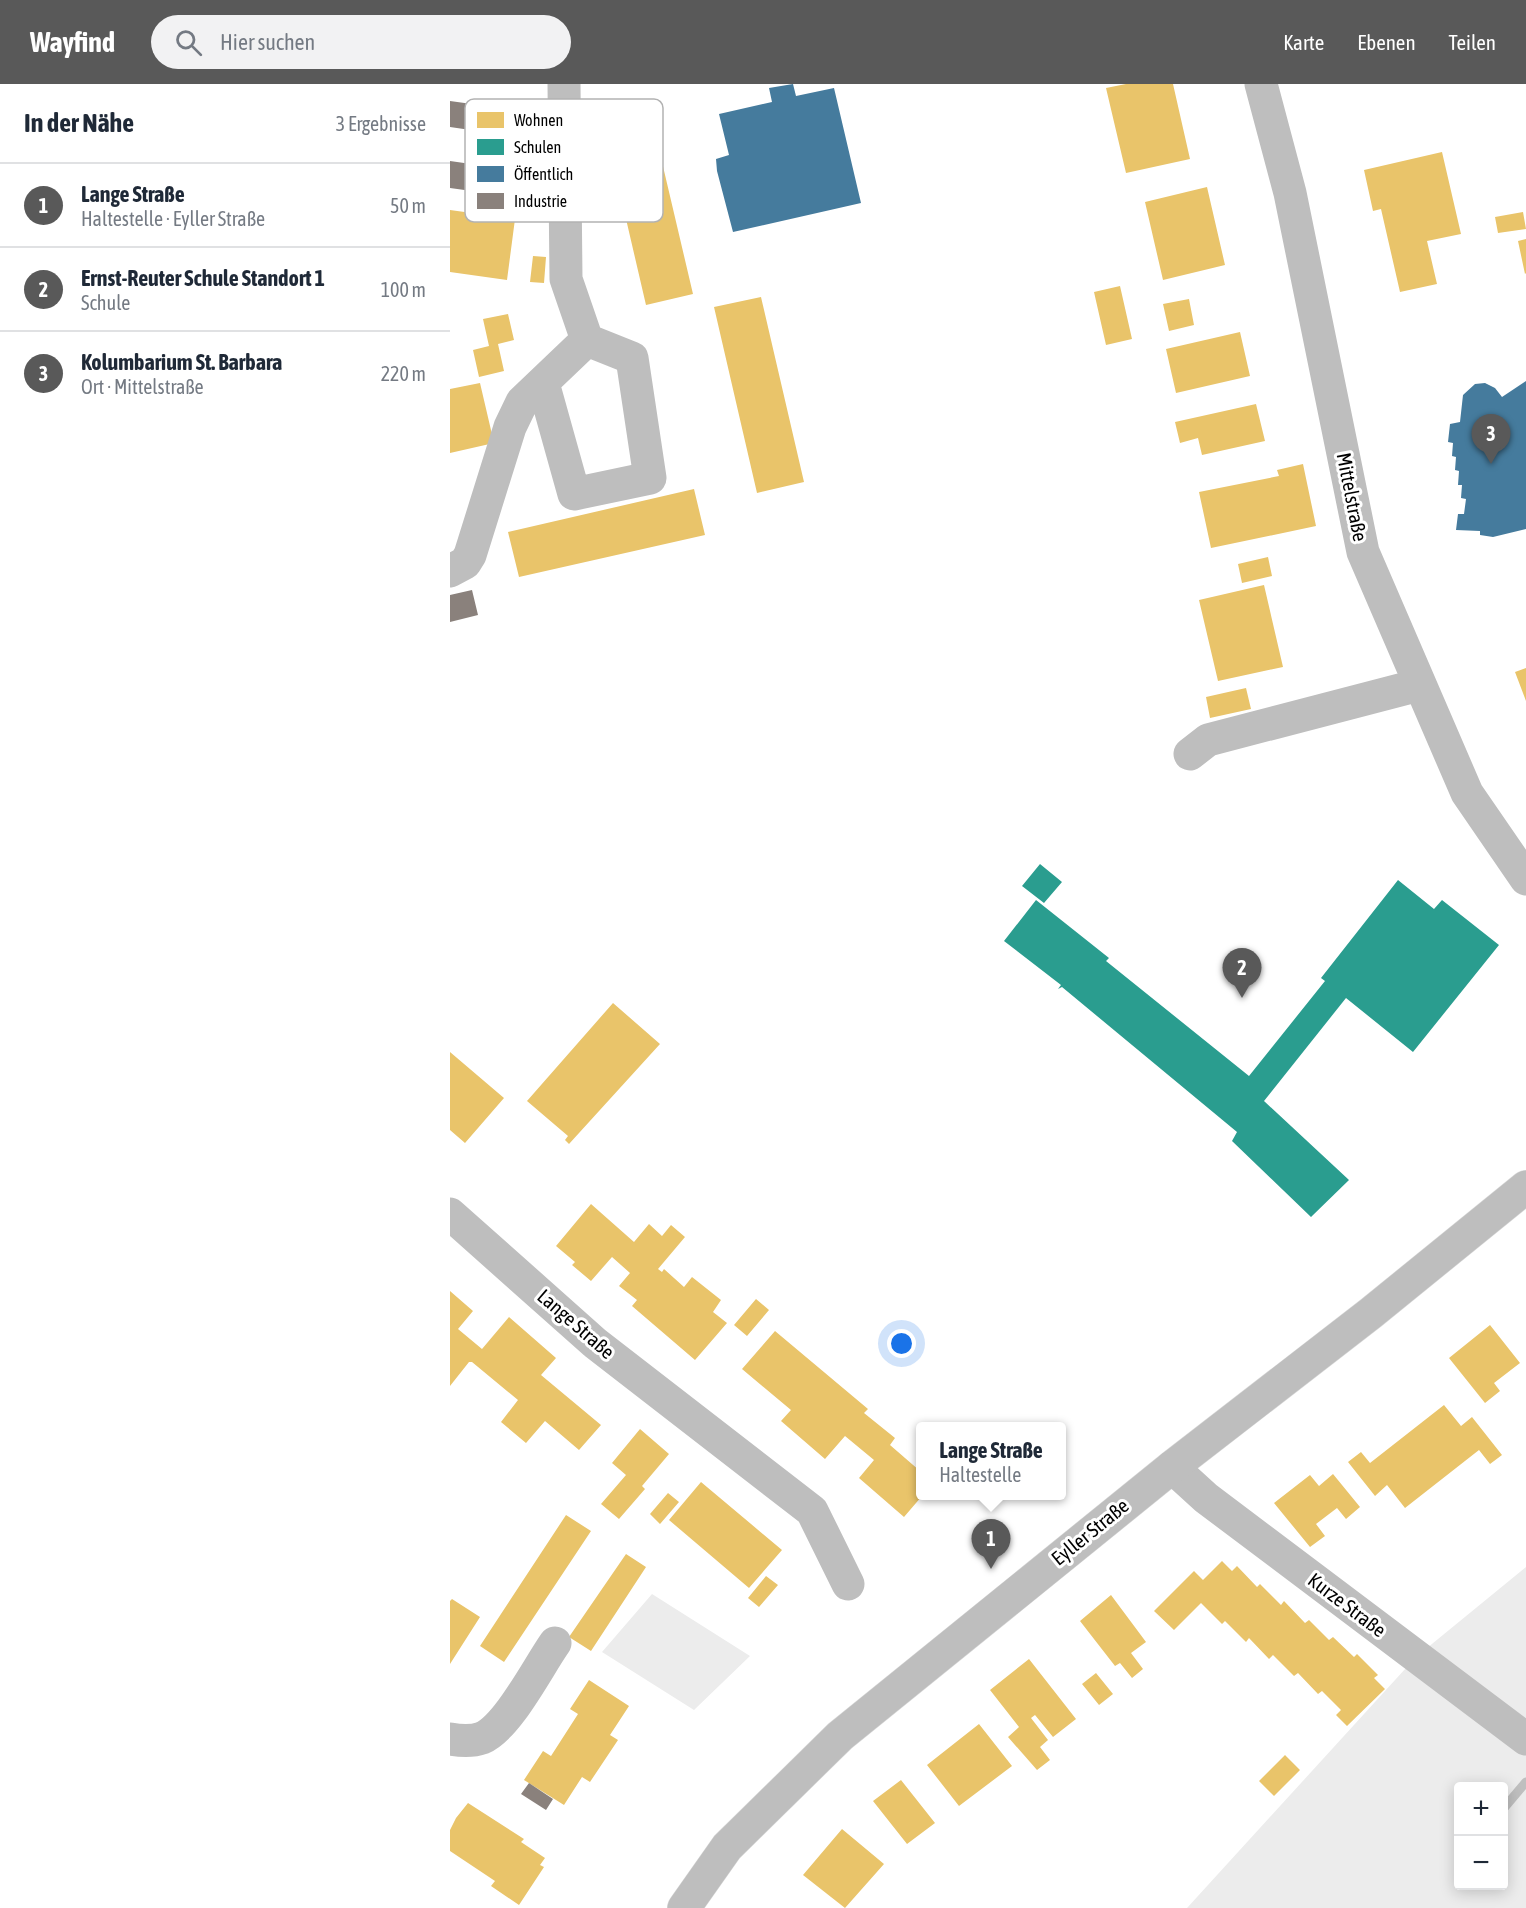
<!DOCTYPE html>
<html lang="de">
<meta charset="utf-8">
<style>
body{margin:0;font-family:"Asap Condensed",sans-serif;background:#f2f2f3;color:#1f2937}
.controls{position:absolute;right:18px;bottom:18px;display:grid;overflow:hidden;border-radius:6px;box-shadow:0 3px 15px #0003}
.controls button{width:54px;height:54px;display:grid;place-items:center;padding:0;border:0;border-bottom:2px solid #e0e1e3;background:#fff;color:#1f2937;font:30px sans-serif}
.you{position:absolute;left:452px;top:1260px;width:21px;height:21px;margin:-15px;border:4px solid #fff;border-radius:50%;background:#1a73e8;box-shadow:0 0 0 9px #1a73e833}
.badge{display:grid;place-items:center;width:39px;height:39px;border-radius:50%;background:#595959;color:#fff;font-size:20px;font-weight:700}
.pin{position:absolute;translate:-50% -50px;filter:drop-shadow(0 2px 3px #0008)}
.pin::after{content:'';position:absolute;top:32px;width:21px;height:18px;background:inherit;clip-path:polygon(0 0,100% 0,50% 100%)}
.popup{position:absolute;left:466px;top:1338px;width:150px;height:78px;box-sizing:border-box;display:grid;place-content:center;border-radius:6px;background:#fff;filter:drop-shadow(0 2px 4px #0005);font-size:20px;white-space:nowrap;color:#747a83}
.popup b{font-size:22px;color:#1f2937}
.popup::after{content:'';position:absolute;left:50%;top:100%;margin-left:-12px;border:12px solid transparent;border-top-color:#fff}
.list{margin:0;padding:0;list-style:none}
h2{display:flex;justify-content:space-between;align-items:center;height:78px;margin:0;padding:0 24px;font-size:26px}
h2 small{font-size:20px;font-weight:400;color:#747a83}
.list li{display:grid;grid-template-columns:39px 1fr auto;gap:18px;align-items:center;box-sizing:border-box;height:84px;padding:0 24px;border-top:2px solid #e0e1e3}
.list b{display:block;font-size:22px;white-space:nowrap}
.list p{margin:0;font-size:20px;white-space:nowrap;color:#747a83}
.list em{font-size:20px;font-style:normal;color:#747a83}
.icon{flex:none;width:33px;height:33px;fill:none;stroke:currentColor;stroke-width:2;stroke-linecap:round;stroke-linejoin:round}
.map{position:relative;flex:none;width:1076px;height:1824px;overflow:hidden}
header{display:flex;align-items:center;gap:36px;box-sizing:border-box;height:84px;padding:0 30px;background:#595959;color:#fff}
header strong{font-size:28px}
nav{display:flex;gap:33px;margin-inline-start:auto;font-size:21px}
.search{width:420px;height:54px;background:#f2f2f3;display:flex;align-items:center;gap:15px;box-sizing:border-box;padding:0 21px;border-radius:33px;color:#747a83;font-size:22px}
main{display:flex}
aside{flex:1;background:#fff}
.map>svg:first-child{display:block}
.green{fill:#ececec;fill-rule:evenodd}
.homes{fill:#e9c46a}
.schools{fill:#2a9d8f}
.public{fill:#457b9d}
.industry{fill:#8a817c}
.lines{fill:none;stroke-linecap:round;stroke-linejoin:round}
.stream{stroke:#bfbfbf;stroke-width:9}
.major-casing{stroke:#dbdbdb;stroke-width:34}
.minor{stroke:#bebebe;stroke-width:33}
.major{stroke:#bebebe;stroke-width:33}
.labels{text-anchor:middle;stroke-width:6;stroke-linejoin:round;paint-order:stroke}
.street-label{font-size:20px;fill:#000;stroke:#fff}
.key{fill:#fff;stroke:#b2b2b2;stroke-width:1.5}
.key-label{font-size:16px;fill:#000}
</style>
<header>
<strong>Wayfind</strong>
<div class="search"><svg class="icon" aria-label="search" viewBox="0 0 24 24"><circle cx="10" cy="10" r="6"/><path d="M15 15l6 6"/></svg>Hier suchen</div>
<nav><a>Karte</a><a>Ebenen</a><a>Teilen</a></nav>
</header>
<main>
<aside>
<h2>In der Nähe<small>3 Ergebnisse</small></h2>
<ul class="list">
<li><span class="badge">1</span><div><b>Lange Straße</b><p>Haltestelle · Eyller Straße</p></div><em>50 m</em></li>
<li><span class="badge">2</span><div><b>Ernst-Reuter Schule Standort 1</b><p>Schule</p></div><em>100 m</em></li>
<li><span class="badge">3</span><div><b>Kolumbarium St. Barbara</b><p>Ort · Mittelstraße</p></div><em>220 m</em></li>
</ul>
</aside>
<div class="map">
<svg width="1076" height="1824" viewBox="0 0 1076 1824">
<rect width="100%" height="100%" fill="#fff"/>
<path class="green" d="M1076 1483V1824H737L966 1573ZM1008 1702H1054V1802H1008Z
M202 1510 300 1572 244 1626 152 1568Z"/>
<path class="homes" d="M676 0H723L740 75 676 89 656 4Z
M200 27 243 210 196 221 153 36Z
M992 68 1011 150 977 157 987 200 950 208 931 125 923 127 914 86Z
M757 103 775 181 713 196 695 118Z
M0 126 65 135 57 196 0 188Z
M1073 128 1076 145 1048 149 1045 133Z
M1076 155V189L1075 190 1068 157Z
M83 172 96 173 94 199 80 198Z
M670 202 682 255 656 261 644 208Z
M311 213 354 398 307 409 264 223Z
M739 215 744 241 719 247 713 220Z
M58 230 64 256 48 260 54 287 29 293 23 266 39 262 33 235Z
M790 248 800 292 726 309 716 265Z
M30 299 44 359 0 369V305Z
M806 320 815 357 752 371 748 354 730 359 725 338Z
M853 380 866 442 761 464 749 408 829 392 827 386Z
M244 405 255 451 69 493 58 448Z
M818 473 822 492 792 499 788 480Z
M814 501 833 583 768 597 749 516Z
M1076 584V617L1065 588Z
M796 604 801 625 760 634 756 613Z
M163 919 210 960 119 1060 115 1056 118 1052 77 1017Z
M0 968 54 1014 15 1059 0 1046Z
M141 1120 184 1158 199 1140 212 1152 221 1141 235 1153 208 1185 212 1188 214 1185 234 1203 242 1193 271 1216 263 1228 277 1239 245 1276 182 1222 187 1216 169 1202 180 1189 162 1173 141 1197 122 1181 125 1178 106 1162Z
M0 1207 23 1227 8 1245 32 1265 59 1233 106 1274 91 1291 151 1341 129 1366 95 1337 76 1359 51 1338 68 1316 22 1278H19L0 1302Z
M306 1215 319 1226 297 1252 284 1241Z
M1040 1241 1070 1279 1044 1299 1050 1307 1035 1319 999 1274Z
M325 1247 418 1325 414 1329 445 1354 440 1361 470 1387 472 1412 454 1433 409 1394 424 1376 395 1352 375 1375 331 1337 341 1326 292 1285Z
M994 1321 1011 1342 1022 1333 1052 1371 1040 1380 1029 1366 955 1424 937 1401 925 1412 898 1378 911 1368 920 1379Z
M190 1345 219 1370 192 1402 195 1405 169 1435 151 1420 176 1391 162 1379Z
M883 1390 910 1423 896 1435 887 1424 866 1440 875 1452 860 1463 824 1419 860 1391 869 1402Z
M251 1398 332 1466 299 1504 219 1436Z
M218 1409 229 1418 210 1440 200 1430Z
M116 1431 141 1447 54 1578 30 1562Z
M176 1470 196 1483 141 1567 119 1553Z
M772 1477 782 1487 787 1482 807 1503 810 1500 831 1521 834 1517 855 1539 859 1536 879 1556 883 1553 904 1573 907 1570 928 1591 924 1594 935 1605 897 1642 886 1631 891 1626 872 1607 868 1610 848 1589 844 1592 823 1571 819 1575 799 1554 796 1558 775 1537 772 1540 751 1519 724 1546 704 1527 744 1487 753 1496Z
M316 1492 328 1501 309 1523 298 1514Z
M661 1511 696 1558 681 1569 693 1585 682 1594 670 1579 665 1582 630 1537Z
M2 1515 30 1533 0 1580V1517Z
M579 1575 626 1635 603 1653 585 1631 581 1634 598 1656 590 1663 600 1676 587 1686 558 1653 569 1643 540 1606Z
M646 1589 663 1610 649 1621 632 1600Z
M139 1596 179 1622 160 1651 168 1656 140 1698 132 1693 114 1721 74 1696 93 1667 101 1672 128 1630 120 1625Z
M529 1640 562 1682 509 1722 477 1681Z
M835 1671 850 1686 824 1712 809 1697Z
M451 1696 485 1739 457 1760 423 1717Z
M18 1719 74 1755 71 1758 95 1774 90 1781 94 1783 69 1821 41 1802 45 1797 0 1767V1746L6 1734Z
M392 1745 434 1780 395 1824 353 1791Z"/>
<path class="schools" d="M590 780 612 798 594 819 572 802Z
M948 796 984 825 992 816 1049 861 963 968 896 914 814 1017 899 1096 861 1133 782 1057 787 1048 612 903 608 905 611 901 554 857 586 816 659 874 656 877 799 992 875 897 871 894Z"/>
<path class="public" d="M343 0 346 12 384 4 411 119 283 148 267 87 266 75 279 71 269 30 322 18 319 4Z
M1076 297V445L1043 453 1030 451V447L1006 446 1008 430H1014L1016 415 1011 414 1012 401H1008L1009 387 1005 386 1006 373 1002 372 1003 359 998 358 1000 340 1010 338 1013 311 1025 300 1035 299 1045 304 1052 313Z"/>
<path class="industry" d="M0 17 80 28 76 54 0 43Z
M0 77 84 89 81 115 0 104Z
M22 506 28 531 0 538V511Z
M79 1699 103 1715 96 1726 71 1710Z"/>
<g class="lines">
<path class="stream" d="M1054 1724 1076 1698"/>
<defs>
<path id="major" d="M234 1824 277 1763 390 1652 722 1383 921 1229 1076 1103"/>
</defs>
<use href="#major" class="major-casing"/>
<path class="minor" d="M114 0 116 195 137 256
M811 0 840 109 913 468 1017 709 1076 795
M93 299 124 410 200 394 182 274 137 256
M0 487 15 479 20 471 60 343 72 318 137 256
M740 670 758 656 969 601
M0 1130 145 1259 362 1427 398 1500
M722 1383 756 1414 1076 1655
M0 1655C11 1657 21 1658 32 1654 58 1643 88 1583 105 1559"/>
<use href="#major" class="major"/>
</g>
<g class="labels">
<g class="street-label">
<text transform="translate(902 413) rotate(79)" y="7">Mittelstraße</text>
<text transform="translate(126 1240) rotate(41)" y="7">Lange Straße</text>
<text transform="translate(640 1448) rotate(-39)" y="7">Eyller Straße</text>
<text transform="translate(897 1521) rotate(37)" y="7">Kurze Straße</text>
</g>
</g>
<rect x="15" y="15" width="198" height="123" rx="9" class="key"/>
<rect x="27" y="28" width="27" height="16" fill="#e9c46a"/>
<rect x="27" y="55" width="27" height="16" fill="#2a9d8f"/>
<rect x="27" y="82" width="27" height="16" fill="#457b9d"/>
<rect x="27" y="109" width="27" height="16" fill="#8a817c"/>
<g class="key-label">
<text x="64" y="42">Wohnen</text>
<text x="64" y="69">Schulen</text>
<text x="64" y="96">Öffentlich</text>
<text x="64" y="123">Industrie</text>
</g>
</svg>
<div class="controls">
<button>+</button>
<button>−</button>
</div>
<div class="you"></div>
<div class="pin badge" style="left:541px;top:1485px">1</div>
<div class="popup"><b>Lange Straße</b>Haltestelle</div>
<div class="pin badge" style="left:792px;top:914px">2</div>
<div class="pin badge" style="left:1041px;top:380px">3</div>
</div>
</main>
